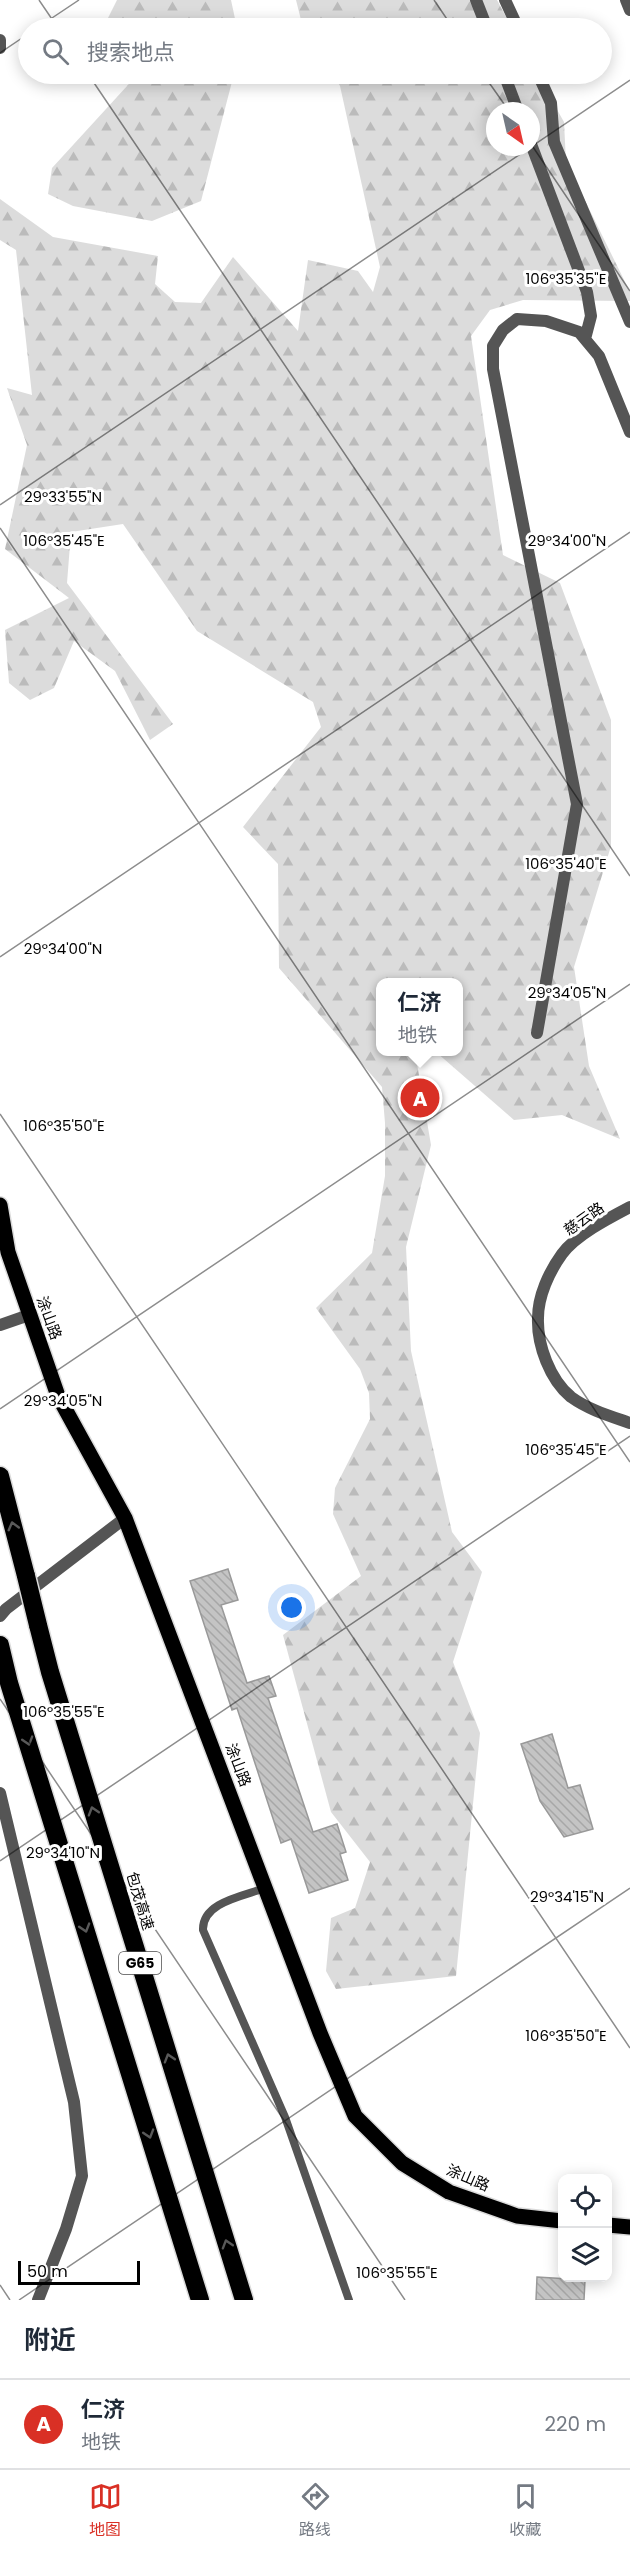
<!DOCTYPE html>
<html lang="zh">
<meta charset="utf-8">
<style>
body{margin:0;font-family:Poppins,"Noto Sans SC",sans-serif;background:#f2f2f3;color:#1f2937}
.controls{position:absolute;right:18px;bottom:18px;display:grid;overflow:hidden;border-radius:12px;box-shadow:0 3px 15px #0003}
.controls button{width:54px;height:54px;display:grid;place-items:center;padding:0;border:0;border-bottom:2px solid #e0e1e3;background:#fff;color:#1f2937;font:30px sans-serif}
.compass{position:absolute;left:486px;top:102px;width:54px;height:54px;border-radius:50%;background:#fff;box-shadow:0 3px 15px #0003;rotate:146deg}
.scale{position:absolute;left:18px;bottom:15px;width:122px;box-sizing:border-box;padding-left:6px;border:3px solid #000;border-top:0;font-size:16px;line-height:21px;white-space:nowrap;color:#000;-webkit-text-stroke:4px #fff;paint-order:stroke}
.you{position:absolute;left:292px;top:1608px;width:21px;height:21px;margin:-15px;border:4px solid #fff;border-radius:50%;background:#1a73e8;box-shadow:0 0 0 9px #1a73e833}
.badge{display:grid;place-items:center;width:39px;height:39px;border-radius:50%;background:#d93025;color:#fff;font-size:20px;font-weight:700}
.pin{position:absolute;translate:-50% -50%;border:3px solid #fff;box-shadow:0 2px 6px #0006}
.popup{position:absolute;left:376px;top:978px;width:87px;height:78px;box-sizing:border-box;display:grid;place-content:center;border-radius:12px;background:#fff;filter:drop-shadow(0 2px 4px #0005);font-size:20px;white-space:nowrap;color:#747a83}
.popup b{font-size:22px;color:#1f2937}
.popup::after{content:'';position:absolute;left:50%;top:100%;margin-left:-12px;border:12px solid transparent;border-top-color:#fff}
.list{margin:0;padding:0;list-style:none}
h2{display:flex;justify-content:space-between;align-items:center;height:78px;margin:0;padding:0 24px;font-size:26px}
h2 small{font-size:20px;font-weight:400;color:#747a83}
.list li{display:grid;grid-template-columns:39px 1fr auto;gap:18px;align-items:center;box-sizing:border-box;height:90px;padding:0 24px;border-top:2px solid #e0e1e3}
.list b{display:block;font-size:22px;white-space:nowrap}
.list p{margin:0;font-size:20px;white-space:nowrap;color:#747a83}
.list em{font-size:20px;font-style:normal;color:#747a83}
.icon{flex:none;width:33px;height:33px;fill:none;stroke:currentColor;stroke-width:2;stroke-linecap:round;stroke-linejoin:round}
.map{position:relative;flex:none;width:630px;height:2300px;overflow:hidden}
.search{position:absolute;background:#fff;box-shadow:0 3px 15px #0003;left:18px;right:18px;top:18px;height:66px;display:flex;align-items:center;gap:15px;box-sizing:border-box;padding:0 21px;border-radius:33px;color:#747a83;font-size:22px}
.sheet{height:168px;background:#fff}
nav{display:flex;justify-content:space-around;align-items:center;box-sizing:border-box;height:84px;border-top:2px solid #e0e1e3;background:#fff;font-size:16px;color:#747a83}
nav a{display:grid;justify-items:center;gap:3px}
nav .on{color:#d93025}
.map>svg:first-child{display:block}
.forest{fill:url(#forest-firs);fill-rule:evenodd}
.building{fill:url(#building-back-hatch);stroke:#999;stroke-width:1.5}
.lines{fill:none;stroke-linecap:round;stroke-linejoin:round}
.primary-casing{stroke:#dbdbdb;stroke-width:18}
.motorway-casing{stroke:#dbdbdb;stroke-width:21}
.service{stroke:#555;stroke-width:8}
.minor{stroke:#555;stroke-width:12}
.tertiary{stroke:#555;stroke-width:12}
.primary{stroke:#000;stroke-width:15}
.motorway{stroke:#000;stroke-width:18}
.motorway-bridge-casing{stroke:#dbdbdb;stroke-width:21;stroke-linecap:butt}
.motorway-bridge{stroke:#000;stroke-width:18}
.oneway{stroke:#595959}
.ticks{fill:none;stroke:#000;stroke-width:1.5;stroke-opacity:0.45}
.labels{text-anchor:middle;stroke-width:6;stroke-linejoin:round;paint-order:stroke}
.shield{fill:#fff;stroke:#4c4c4c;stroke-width:1.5}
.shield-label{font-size:14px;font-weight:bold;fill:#000}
.street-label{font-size:15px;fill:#000;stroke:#fff}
.ticks-label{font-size:15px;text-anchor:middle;fill:#000;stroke:#fff;stroke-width:6;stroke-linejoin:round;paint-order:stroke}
</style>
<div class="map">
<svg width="630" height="2300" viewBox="0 0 630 2300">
<defs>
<pattern id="forest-firs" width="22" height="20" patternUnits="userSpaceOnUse" patternTransform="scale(1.5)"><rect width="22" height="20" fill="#dcdcdc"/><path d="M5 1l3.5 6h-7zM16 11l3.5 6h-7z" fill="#bbb"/></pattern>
<pattern id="building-back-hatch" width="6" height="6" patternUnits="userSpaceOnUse" patternTransform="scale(1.5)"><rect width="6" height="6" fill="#c4c4c4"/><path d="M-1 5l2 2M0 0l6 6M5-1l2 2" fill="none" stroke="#a7a7a7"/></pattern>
</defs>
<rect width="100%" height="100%" fill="#fff"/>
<path class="forest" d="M117 0H231L237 28H103Z
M296 0H497L512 28H306L301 20Z
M138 74H234L201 201 152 221 73 206 48 194 52 168Z
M333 74H537L564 122 566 162 630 292V301L523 300 490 310 471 336 503 555 560 583 611 720V846L574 967 589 1066 620 1139 562 1115 514 1120 436 1052H459V982H381V1052H415L431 1145 406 1247 411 1351 452 1532 482 1572 453 1662 480 1733 456 1976 336 1989 326 1971 331 1918 355 1908 370 1862 331 1812 283 1635 361 1576 333 1514 335 1488 370 1419 369 1393 360 1369 316 1308 372 1253 385 1176V1123L382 1087 279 968 278 864 243 827 321 727 313 702 197 631 123 524 71 532 67 583 173 724 150 740 115 671 74 641 54 688 30 700 9 683 5 630 69 598 5 549 27 445 7 388 32 395 16 250 0 240V199L53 237 158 256 155 284 175 302 201 303 233 257 298 331 308 260 358 271 373 292 380 267 340 86ZM495 111H531V147H495Z"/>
<path class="building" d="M228 1569 238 1600 221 1605 247 1683 269 1676 276 1696 268 1698 313 1832 337 1824 346 1852 340 1854 348 1880 309 1893 291 1839 281 1843 237 1708 232 1710 190 1581Z
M552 1734 568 1788 580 1785 593 1829 564 1837 540 1801 521 1744Z
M537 2277 585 2280 584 2300H536Z"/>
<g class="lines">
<defs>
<path id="primary" d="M0 1205 8 1252 58 1396 125 1518 320 2033 355 2116 402 2163 449 2192 517 2216 562 2221
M608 2225 630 2227"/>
<path id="motorway" d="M0 1476 26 1576
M38 1625 50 1672 244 2300
M0 1645 9 1683 200 2300"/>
</defs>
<use href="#primary" class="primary-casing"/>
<use href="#motorway" class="motorway-casing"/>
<path class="service" d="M265 1888C244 1896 202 1902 203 1930L285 2117 349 2300"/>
<path class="minor" d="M476 0 487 28
M505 0 518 28
M626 0 630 10
M0 40V48
M504 74 518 111
M538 74 551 103 554 142 630 322
M531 144 587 292 591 316 585 339
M537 1033 577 804 493 369V346L503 330 517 319 546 321 579 332 599 356 630 432
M0 1325 29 1315"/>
<path class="tertiary" d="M630 1207C609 1218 576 1235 562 1254 549 1272 538 1296 538 1318 537 1345 550 1380 571 1397 589 1410 610 1416 630 1423
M0 1616 6 1609 125 1518
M0 1793 74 2102 82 2176 66 2229 38 2300"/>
<use href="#primary" class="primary"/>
<use href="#motorway" class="motorway"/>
<defs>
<path id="motorway-bridge" d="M26 1576 38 1625"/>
</defs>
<use href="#motorway-bridge" class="motorway-bridge-casing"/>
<use href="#motorway-bridge" class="motorway-bridge"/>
</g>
<defs><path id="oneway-chevron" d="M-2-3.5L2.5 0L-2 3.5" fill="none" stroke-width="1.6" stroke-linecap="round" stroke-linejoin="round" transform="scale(1.5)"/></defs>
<g class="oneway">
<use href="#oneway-chevron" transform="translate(13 1526) rotate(-105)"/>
<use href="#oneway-chevron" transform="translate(28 1741) rotate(73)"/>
<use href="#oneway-chevron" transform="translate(93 1811) rotate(-107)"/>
<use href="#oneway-chevron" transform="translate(85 1928) rotate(73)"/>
<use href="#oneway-chevron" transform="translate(169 2058) rotate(-107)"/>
<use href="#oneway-chevron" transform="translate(149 2134) rotate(73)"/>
<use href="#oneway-chevron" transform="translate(227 2244) rotate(-107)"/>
</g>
<path class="ticks" d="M39 0 58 28M434 0 453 28M37 28 79 0M0 53 28 34M88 74 630 876M483 74 509 111M531 144 630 291M0 505 630 80M0 528 630 1462M0 957 630 532M0 1114 630 2048M0 1409 630 984M0 1699 405 2300M0 1861 630 1436M0 2285 10 2300M19 2300 630 1888"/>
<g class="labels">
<rect class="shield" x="119" y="1952" width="42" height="22" rx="4.5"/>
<g class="shield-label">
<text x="140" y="1968">G65</text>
</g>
<g class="street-label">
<text transform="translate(584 1219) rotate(-35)" y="5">慈云路</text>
<text transform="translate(49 1318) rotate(70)" y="5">涂山路</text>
<text transform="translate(238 1765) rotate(69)" y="5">涂山路</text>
<text transform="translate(140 1901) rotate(73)" y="5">包茂高速</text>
<text transform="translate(468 2178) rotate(23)" y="5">涂山路</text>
</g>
</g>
<g class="ticks-label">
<text x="566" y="284">106°35'35"E</text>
<text x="63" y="502">29°33'55"N</text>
<text x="64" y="546">106°35'45"E</text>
<text x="567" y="546">29°34'00"N</text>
<text x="566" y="869">106°35'40"E</text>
<text x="63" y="954">29°34'00"N</text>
<text x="567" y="998">29°34'05"N</text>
<text x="64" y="1131">106°35'50"E</text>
<text x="63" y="1406">29°34'05"N</text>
<text x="566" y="1455">106°35'45"E</text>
<text x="64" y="1717">106°35'55"E</text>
<text x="63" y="1858">29°34'10"N</text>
<text x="567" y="1902">29°34'15"N</text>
<text x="566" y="2041">106°35'50"E</text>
<text x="397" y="2278">106°35'55"E</text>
</g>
</svg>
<div class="controls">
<button><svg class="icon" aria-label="locate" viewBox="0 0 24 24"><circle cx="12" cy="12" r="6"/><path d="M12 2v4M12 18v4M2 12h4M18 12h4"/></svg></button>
<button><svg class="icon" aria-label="layers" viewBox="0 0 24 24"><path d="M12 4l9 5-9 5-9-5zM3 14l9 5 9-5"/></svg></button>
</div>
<svg class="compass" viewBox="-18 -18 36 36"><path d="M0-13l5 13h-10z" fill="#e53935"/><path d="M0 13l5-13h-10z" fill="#747a83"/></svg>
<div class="scale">50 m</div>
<div class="you"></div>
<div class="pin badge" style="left:420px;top:1098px">A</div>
<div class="popup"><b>仁济</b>地铁</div>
<div class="search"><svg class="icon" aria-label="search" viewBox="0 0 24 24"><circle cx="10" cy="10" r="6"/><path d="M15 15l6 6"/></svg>搜索地点</div>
</div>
<section class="sheet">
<h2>附近<small></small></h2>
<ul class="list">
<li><span class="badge">A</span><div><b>仁济</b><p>地铁</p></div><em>220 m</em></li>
</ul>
</section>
<nav>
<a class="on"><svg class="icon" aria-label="map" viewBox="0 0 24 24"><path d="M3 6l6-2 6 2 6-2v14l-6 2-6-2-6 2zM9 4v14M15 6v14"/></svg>地图</a>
<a><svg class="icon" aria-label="directions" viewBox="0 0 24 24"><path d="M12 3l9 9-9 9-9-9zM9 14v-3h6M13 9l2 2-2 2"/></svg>路线</a>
<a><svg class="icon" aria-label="saved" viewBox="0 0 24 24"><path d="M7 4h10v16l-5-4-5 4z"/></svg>收藏</a>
</nav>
